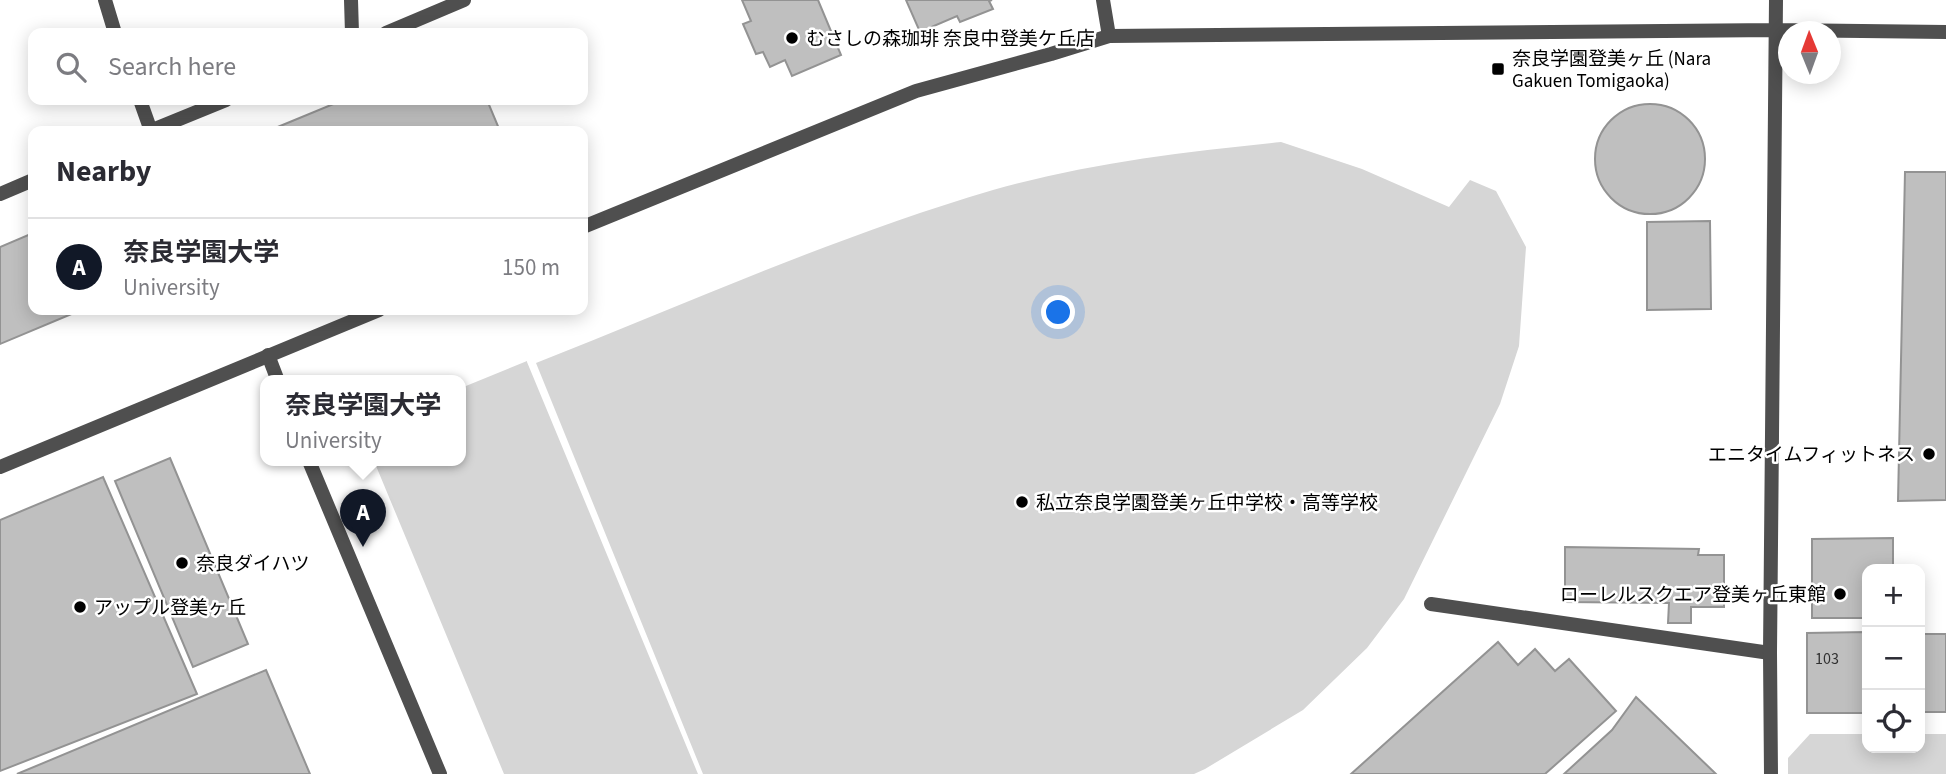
<!DOCTYPE html>
<meta charset="utf-8">
<style>
body{margin:0;font-family:"Source Sans 3","Noto Sans JP",sans-serif;background:#f7f7f7;color:#2b2b33}
.controls{position:absolute;right:21px;bottom:21px;display:grid;overflow:hidden;border-radius:14px;box-shadow:0 4px 18px #0003}
.controls button{width:63px;height:63px;display:grid;place-items:center;padding:0;border:0;border-bottom:2px solid #e1e1e2;background:#fff;color:#2b2b33;font:35px sans-serif}
.compass{position:absolute;left:1778px;top:21px;width:63px;height:63px;border-radius:50%;background:#fff;box-shadow:0 4px 18px #0003;rotate:359deg}
.you{position:absolute;left:1059px;top:313px;width:24px;height:24px;margin:-18px;border:5px solid #fff;border-radius:50%;background:#1a73e8;box-shadow:0 0 0 10px #1a73e833}
.badge{display:grid;place-items:center;width:46px;height:46px;border-radius:50%;background:#111827;color:#fff;font-size:23px;font-weight:700}
.pin{position:absolute;translate:-50% -58px;filter:drop-shadow(0 2px 4px #0008)}
.pin::after{content:'';position:absolute;top:37px;width:24px;height:21px;background:inherit;clip-path:polygon(0 0,100% 0,50% 100%)}
.popup{position:absolute;left:260px;top:375px;width:206px;height:91px;box-sizing:border-box;display:grid;place-content:center;border-radius:14px;background:#fff;filter:drop-shadow(0 2px 5px #0005);font-size:23px;white-space:nowrap;color:#7c7c81}
.popup b{font-size:26px;color:#2b2b33}
.popup::after{content:'';position:absolute;left:50%;top:100%;margin-left:-14px;border:14px solid transparent;border-top-color:#fff}
.list{margin:0;padding:0;list-style:none}
h2{display:flex;justify-content:space-between;align-items:center;height:91px;margin:0;padding:0 28px;font-size:30px}
h2 small{font-size:23px;font-weight:400;color:#7c7c81}
.list li{display:grid;grid-template-columns:46px 1fr auto;gap:21px;align-items:center;box-sizing:border-box;height:98px;padding:0 28px;border-top:2px solid #e1e1e2}
.list b{display:block;font-size:26px;white-space:nowrap}
.list p{margin:0;font-size:23px;white-space:nowrap;color:#7c7c81}
.list em{font-size:23px;font-style:normal;color:#7c7c81}
.icon{flex:none;width:38px;height:38px;fill:none;stroke:currentColor;stroke-width:2;stroke-linecap:round;stroke-linejoin:round}
.map{position:relative;flex:none;width:1946px;height:774px;overflow:hidden}
.search{position:absolute;background:#fff;box-shadow:0 4px 18px #0003;left:28px;top:28px;width:560px;height:77px;display:flex;align-items:center;gap:18px;box-sizing:border-box;padding:0 24px;border-radius:14px;color:#7c7c81;font-size:26px}
.panel{position:absolute;background:#fff;box-shadow:0 4px 18px #0003;left:28px;top:126px;width:560px;height:189px;border-radius:14px}
.map>svg:first-child{display:block}
.green{fill:#d6d6d6}
.building{fill:#bfbfbf;stroke:#939393;stroke-width:2}
.lines{fill:none;stroke-linecap:round;stroke-linejoin:round}
.service{stroke:#4f4f4f;stroke-width:14}
.pedestrian{stroke:#4f4f4f;stroke-width:14}
.minor{stroke:#4f4f4f;stroke-width:14}
.tertiary{stroke:#4f4f4f;stroke-width:14}
.poi-dot{fill:#000;stroke:#fff;stroke-width:2.5}
.labels{text-anchor:middle;stroke-width:5;stroke-linejoin:round;paint-order:stroke}
.number-label{font-size:16px;fill:#303030}
.poi-label{font-size:19px;fill:#000;stroke:#fff;text-anchor:start}
</style>
<div class="map">
<svg width="1946" height="774" viewBox="0 0 1946 774">
<rect width="100%" height="100%" fill="#fff"/>
<path class="green" d="M1281 142 1362 169 1449 207 1470 180 1496 191 1526 247 1519 346 1500 404 1404 599 1367 648 1303 710 1205 769 1194 774H703L536 363C687 303 837 236 993 190 1087 163 1184 152 1281 142Z
M527 361V362L698 774H504L374 461H461V388Z
M1810 734H1867V748H1920V734H1946V774H1788V758Z"/>
<path class="building" d="M742 0H818L841 55 792 76 785 60 770 67 763 52 756 54 743 24 751 21Z
M906 0H992L989 1 993 9 960 22 957 16 920 32Z
M343 100H487L500 131H268Z
M1595 159a55 55 0 1 1 110 0a55 55 0 1 1-110 0Z
M1905 172H1946V500L1898 501Z
M1710 221 1711 309 1647 310V222Z
M33 233V310H81L0 344V247Z
M170 458 248 644 193 667 115 481Z
M103 477 197 694 0 771V520Z
M1893 538V569H1867V618H1812V539Z
M1565 547 1699 549 1698 555H1724V607H1691V623H1668L1669 603 1565 602Z
M1867 632V713H1807V633Z
M1920 634H1946V712H1920Z
M1498 642 1518 665 1535 649 1555 671 1569 659 1616 711 1545 774H1351Z
M266 670 310 774H17Z
M1636 697 1716 774H1564L1612 730Z"/>
<g class="lines">
<path class="service" d="M268 355 278 381
M309 461 440 774
M1431 604 1770 653"/>
<path class="pedestrian" d="M105 0 115 33
M386 33 464 0
M140 100 151 131"/>
<path class="minor" d="M351 0 352 33
M1103 0 1109 36
M150 131 226 100
M0 194 33 180"/>
<path class="tertiary" d="M583 227 916 91 1051 54 1109 36 1776 30 1946 32
M0 467 379 310
M1771 774 1770 653 1776 0"/>
</g>
<g class="poi-dot">
<circle cx="792" cy="38" r="7"/>
<rect x="1491" y="62" width="14" height="14" rx="3.5"/>
<circle cx="1929" cy="454" r="7"/>
<circle cx="1022" cy="502" r="7"/>
<circle cx="182" cy="563" r="7"/>
<circle cx="1840" cy="594" r="7"/>
<circle cx="80" cy="607" r="7"/>
</g>
<g class="labels">
<g class="number-label">
<text x="1827" y="664">103</text>
</g>
<g class="poi-label">
<text x="806" y="45">むさしの森珈琲 奈良中登美ケ丘店</text>
<text x="1512" y="65">奈良学園登美ヶ丘 (Nara<tspan x="1512" dy="22">Gakuen Tomigaoka)</tspan></text>
<text x="1915" y="461" text-anchor="end">エニタイムフィットネス</text>
<text x="1036" y="509">私立奈良学園登美ヶ丘中学校・高等学校</text>
<text x="196" y="570">奈良ダイハツ</text>
<text x="1826" y="601" text-anchor="end">ローレルスクエア登美ヶ丘東館</text>
<text x="94" y="614">アップル登美ヶ丘</text>
</g>
</g>
</svg>
<div class="controls">
<button>+</button>
<button>−</button>
<button><svg class="icon" aria-label="locate" viewBox="0 0 24 24"><circle cx="12" cy="12" r="6"/><path d="M12 2v4M12 18v4M2 12h4M18 12h4"/></svg></button>
</div>
<svg class="compass" viewBox="-18 -18 36 36"><path d="M0-13l5 13h-10z" fill="#e53935"/><path d="M0 13l5-13h-10z" fill="#7c7c81"/></svg>
<div class="you"></div>
<div class="pin badge" style="left:363px;top:547px">A</div>
<div class="popup"><b>奈良学園大学</b>University</div>
<div class="search"><svg class="icon" aria-label="search" viewBox="0 0 24 24"><circle cx="10" cy="10" r="6"/><path d="M15 15l6 6"/></svg>Search here</div>
<section class="panel">
<h2>Nearby<small></small></h2>
<ul class="list">
<li><span class="badge">A</span><div><b>奈良学園大学</b><p>University</p></div><em>150 m</em></li>
</ul>
</section>
</div>
